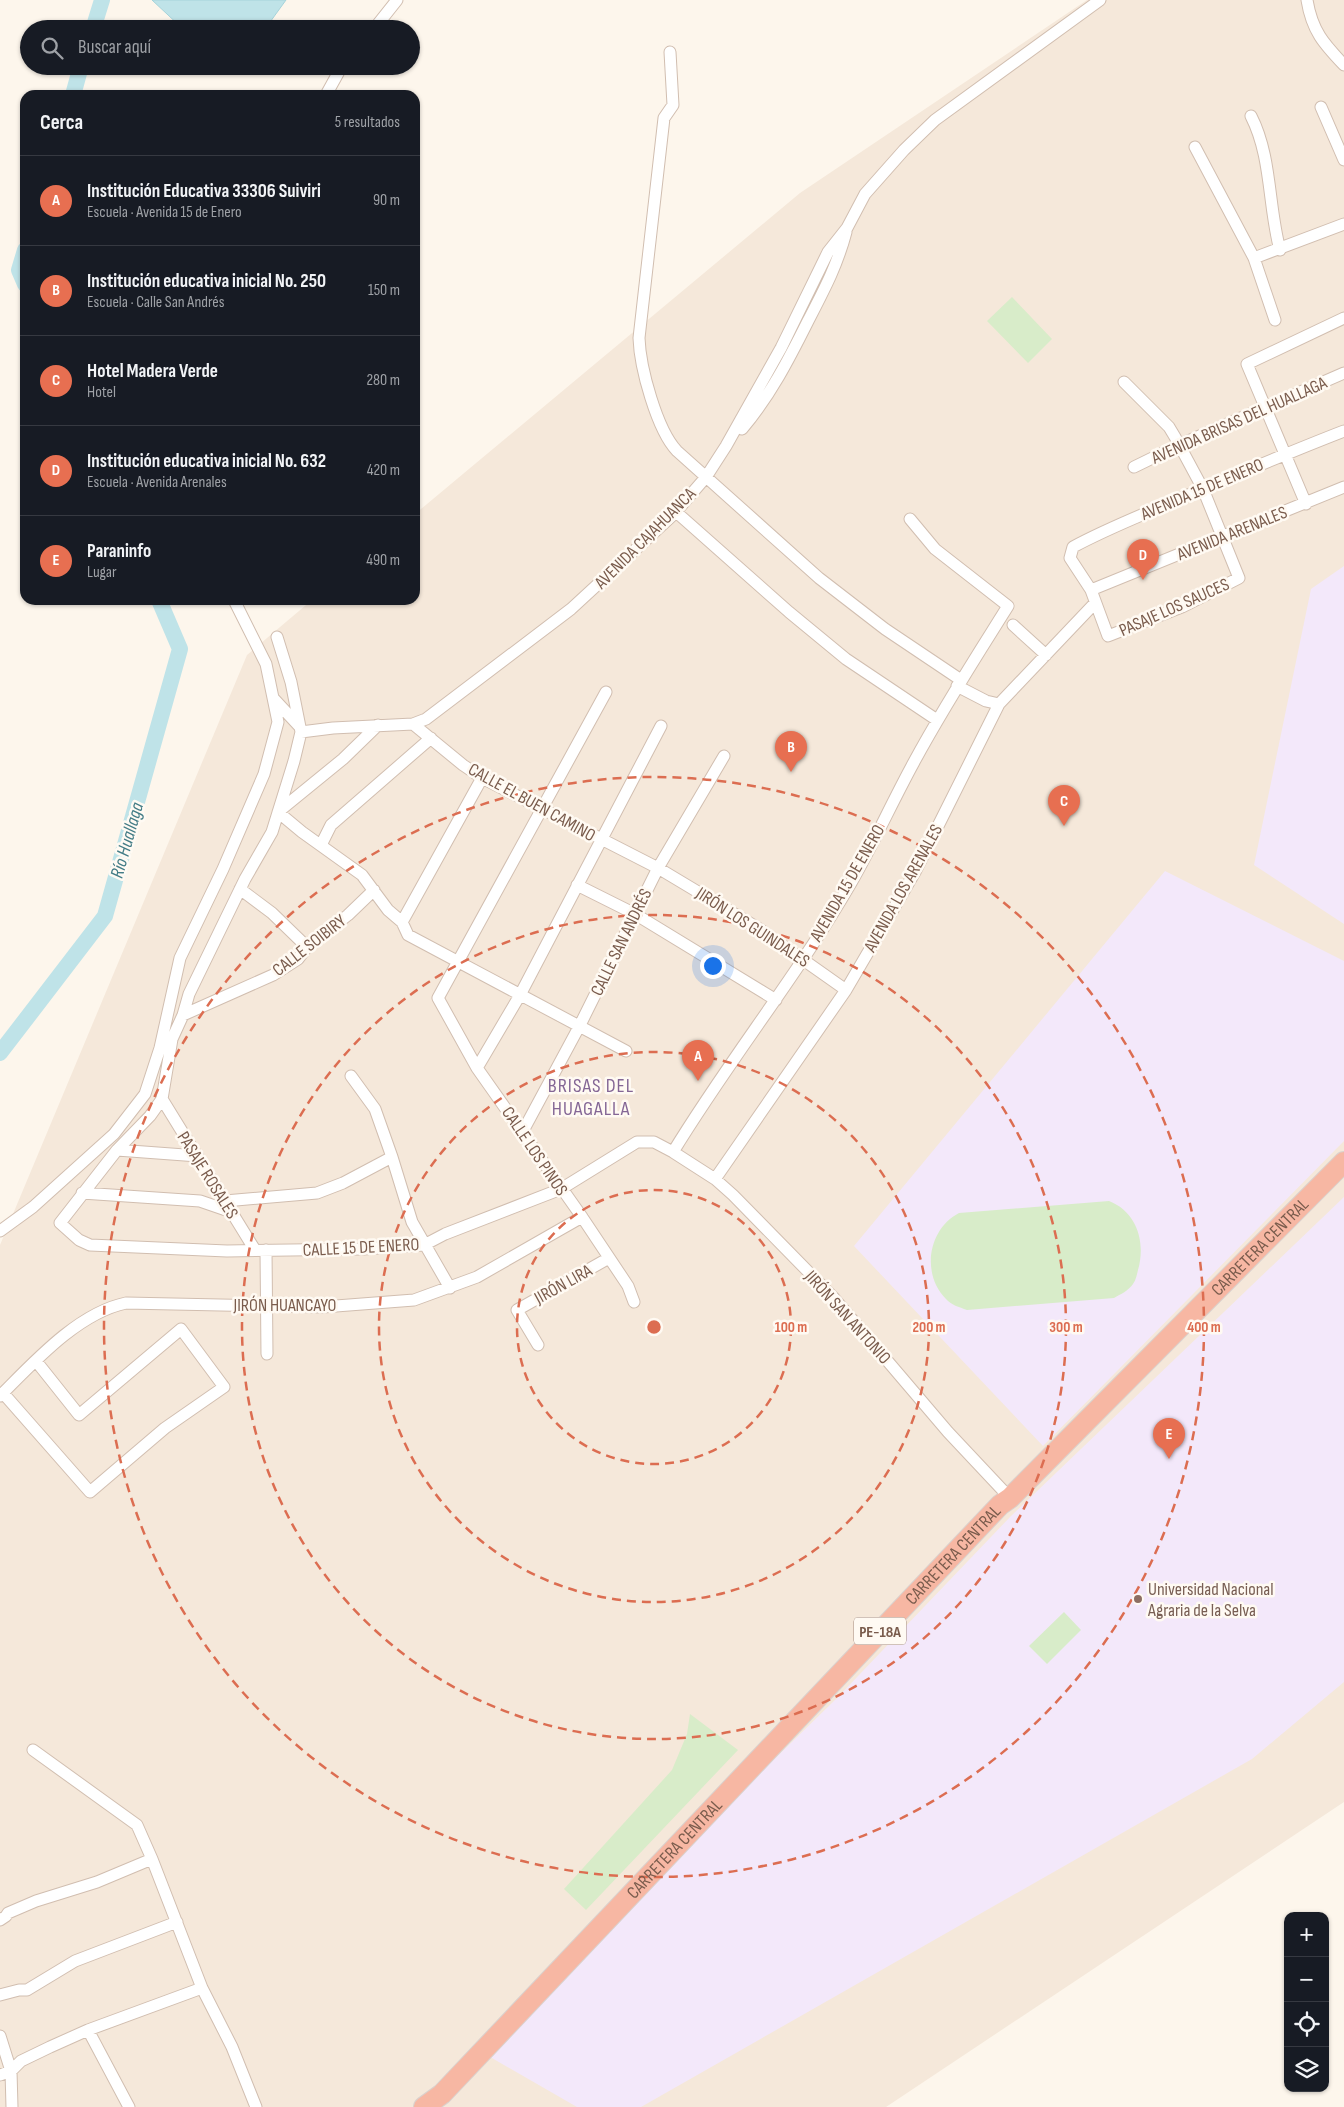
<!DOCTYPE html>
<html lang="es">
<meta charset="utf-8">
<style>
body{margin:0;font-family:"Sofia Sans Condensed",sans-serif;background:#20242c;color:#f1f3f6}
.controls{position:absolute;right:15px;bottom:15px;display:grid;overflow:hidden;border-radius:10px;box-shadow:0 1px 4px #0004}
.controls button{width:45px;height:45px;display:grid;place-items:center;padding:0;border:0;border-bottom:1px solid #363941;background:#171b24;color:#f1f3f6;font:25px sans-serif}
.you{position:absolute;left:712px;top:965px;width:18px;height:18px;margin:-12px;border:4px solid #fff;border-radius:50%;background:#1a73e8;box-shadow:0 0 0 8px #1a73e833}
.badge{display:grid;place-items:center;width:32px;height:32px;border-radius:50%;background:#e76f51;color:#fff;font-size:16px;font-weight:700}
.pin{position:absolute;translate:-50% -41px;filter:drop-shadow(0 1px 2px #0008)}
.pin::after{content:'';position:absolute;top:26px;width:18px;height:15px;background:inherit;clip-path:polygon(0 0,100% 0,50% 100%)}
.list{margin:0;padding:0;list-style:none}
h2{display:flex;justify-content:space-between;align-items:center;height:65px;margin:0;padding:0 20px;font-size:21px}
h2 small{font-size:16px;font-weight:400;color:#9ea1a6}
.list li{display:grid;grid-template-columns:32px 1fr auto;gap:15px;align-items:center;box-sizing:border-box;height:90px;padding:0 20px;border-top:1px solid #363941}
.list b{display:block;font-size:19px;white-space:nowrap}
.list p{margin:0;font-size:16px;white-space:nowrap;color:#9ea1a6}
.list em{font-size:16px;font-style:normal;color:#9ea1a6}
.icon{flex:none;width:28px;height:28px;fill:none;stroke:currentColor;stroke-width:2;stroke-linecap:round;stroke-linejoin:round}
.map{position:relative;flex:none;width:1344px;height:2107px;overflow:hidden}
.search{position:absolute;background:#171b24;box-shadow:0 1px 4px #0004;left:20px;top:20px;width:400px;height:55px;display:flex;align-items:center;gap:12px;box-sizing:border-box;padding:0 18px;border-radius:28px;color:#9ea1a6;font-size:19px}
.panel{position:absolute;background:#171b24;box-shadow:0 1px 4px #0004;left:20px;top:90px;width:400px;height:515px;border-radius:15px}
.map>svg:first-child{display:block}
.residential{fill:#f5e8da}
.education{fill:#f3e8fa}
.green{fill:#d8ecc9}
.water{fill:#bfe3e8;stroke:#a5d3da}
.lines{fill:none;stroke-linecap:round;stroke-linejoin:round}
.river{stroke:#bfe3e8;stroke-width:16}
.street-casing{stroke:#d1beb0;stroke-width:13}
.highway-casing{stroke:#dad1cd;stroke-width:22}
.street{stroke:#fff;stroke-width:11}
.highway{stroke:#f7b7a3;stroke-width:20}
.ring{fill:none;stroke:#dc6d51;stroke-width:2.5;stroke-dasharray:9 6}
.education-dot{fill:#8d6e63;stroke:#fffaf3;stroke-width:2}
.labels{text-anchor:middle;stroke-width:5;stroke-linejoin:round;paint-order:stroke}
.shield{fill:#fffaf3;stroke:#a28b7f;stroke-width:1}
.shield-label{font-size:16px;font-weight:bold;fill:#7a5c4d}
.street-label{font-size:18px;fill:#7a5c4d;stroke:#fffaf3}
.education-label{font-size:18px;fill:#785e54;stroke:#fffaf3;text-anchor:start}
.water-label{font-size:19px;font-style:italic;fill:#437c86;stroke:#fffaf3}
.quarter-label{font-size:20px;letter-spacing:1px;fill:#846695;stroke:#fffaf3}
.centre{fill:#dc6d51;stroke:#fffaf3;stroke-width:2.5}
.ring-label{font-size:15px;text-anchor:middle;font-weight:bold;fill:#dc6d51;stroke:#fffaf3;stroke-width:5;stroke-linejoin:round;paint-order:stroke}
</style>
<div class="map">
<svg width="1344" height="2107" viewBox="0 0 1344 2107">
<rect width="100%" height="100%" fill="#fdf6ec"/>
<path class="residential" d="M1087 0H1344V1802L886 2107H0V1245L247 655 312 600H415V514L800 193Z"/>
<path class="education" d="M1344 566V924L1254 865 1311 589Z
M1165 871 1344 961V1141L1043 1446 854 1246Z
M1344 1197V1682L1252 1759 641 2107H577L485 2054 592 1937 837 1698 1011 1516Z"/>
<path class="green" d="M1012 297 1052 339 1028 363 987 321Z
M1109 1201C1137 1212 1146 1242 1138 1270 1137 1274 1136 1280 1133 1284 1128 1291 1121 1294 1114 1298L967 1310C959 1307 951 1305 946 1299 921 1274 928 1229 959 1213Z
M1064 1612 1081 1630 1047 1664 1029 1646Z
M690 1714 738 1750 586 1910 564 1889 672 1770 687 1734Z"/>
<path class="water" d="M152 0H286L265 29H183Z"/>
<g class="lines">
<path class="river" d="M93 29 102 0
M73 95 81 66
M25 250 19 270 25 284
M0 1053 105 916 180 649 159 600"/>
<defs>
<path id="street" d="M1307 0C1312 31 1324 44 1344 65
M374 29 397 0
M670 52 673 105 664 118 639 338C640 368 657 430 677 451L819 578 885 629 961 680
M326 95 342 66
M1321 107 1344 160
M1251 116C1272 157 1268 206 1280 250
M1195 147 1254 258 1275 320
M1254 258 1344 224
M1124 382 1169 427 1175 437 1203 489 1239 578 1182 607 1108 636 1091 590 1070 558 1073 547C1106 529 1140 516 1174 501 1231 477 1287 453 1344 431
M742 429C770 396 789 359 808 321 824 290 837 266 846 232
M1134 467 1179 445 1344 373
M1306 504 1247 364 1344 318
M676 512 789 612 846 659 937 720
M1091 590 1344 487
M1013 625 1046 655
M277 637 291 682 301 732 294 761 272 832 245 879 189 994 183 1015 172 1039 162 1099 150 1116 117 1150 60 1223 79 1240 90 1245 227 1251 363 1249 424 1245 445 1234 561 1189 637 1142H654L673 1152 715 1179 733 1195 833 1297 948 1432 1010 1498
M957 686 986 701 999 704
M606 692 438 998 477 1068 582 1217 628 1286 634 1302
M274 699 300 727
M413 724 463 765 482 778 658 868 758 928 846 990
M378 725 343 759 278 812 302 832 362 875 388 910 402 922 408 935 626 1051
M301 732 333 728 413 724 426 719 571 609 674 514 706 477 726 446 781 348 828 252 847 228 865 194 904 150 935 120 1100 0
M321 845 331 825 431 738
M577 885 635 914 776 1000
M240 889 272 913 307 947
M402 922 482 778
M183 1015 273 975 298 959 307 947 348 915 374 890
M477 1068 520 995 661 726
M351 1076 375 1109 392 1157 412 1222 450 1288
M162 1099 255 1250
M523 1131 580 1025 658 868 724 756
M117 1150 198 1156
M673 1152C729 1060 797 976 851 883 874 843 892 802 914 762 943 708 976 657 1008 606L935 549 910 519
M715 1179 846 990 915 872 999 704 1095 603
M82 1193 200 1201 232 1212
M225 1201 317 1193 343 1183 392 1157
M0 1231 33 1207 114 1134 145 1094 160 1048 180 958 223 869 264 774 278 722 266 664 234 600
M266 1250 267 1354
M538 1345 517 1310 609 1258
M3 1393 90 1492 165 1428 224 1387 181 1329 79 1415 36 1361
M0 1396C34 1362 78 1313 126 1303L323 1307 414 1300 477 1277 582 1217
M33 1750 137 1825 152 1859 202 1988 232 2047 256 2107
M0 1920 6 1916 8 1913 36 1901 97 1882 152 1859
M0 1995 19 1990H27L75 1961 177 1922
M88 2030 129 2107
M0 2036 11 2071 12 2107
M0 2075 11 2071 21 2061 50 2047 88 2030 202 1988"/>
<g id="highway">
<path id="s1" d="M424 2107 442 2094 1000 1505 1010 1498 1344 1162"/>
</g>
</defs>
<use href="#street" class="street-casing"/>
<use href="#highway" class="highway-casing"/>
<use href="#street" class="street"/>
<use href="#highway" class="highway"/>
</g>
<g class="ring">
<circle cx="654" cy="1327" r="137"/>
<circle cx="654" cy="1327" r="275"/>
<circle cx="654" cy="1327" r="412"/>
<circle cx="654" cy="1327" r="550"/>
</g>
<circle class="education-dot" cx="1138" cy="1599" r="5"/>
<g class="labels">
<rect class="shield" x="854" y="1617.5" width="52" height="27" rx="4"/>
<g class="shield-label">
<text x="880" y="1637">PE-18A</text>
</g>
<g class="street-label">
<text transform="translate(1239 420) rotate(-24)" y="6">AVENIDA BRISAS DEL HUALLAGA</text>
<text transform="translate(1202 489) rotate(-23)" y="6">AVENIDA 15 DE ENERO</text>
<text transform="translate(1232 533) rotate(-22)" y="6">AVENIDA ARENALES</text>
<text transform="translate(645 538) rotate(-45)" y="6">AVENIDA CAJAHUANCA</text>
<text transform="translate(1174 607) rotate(-24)" y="6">PASAJE LOS SAUCES</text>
<text transform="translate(532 802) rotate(29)" y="6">CALLE EL BUEN CAMINO</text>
<text transform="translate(847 883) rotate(-60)" y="6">AVENIDA 15 DE ENERO</text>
<text transform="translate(903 888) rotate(-61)" y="6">AVENIDA LOS ARENALES</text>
<text transform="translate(753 927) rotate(33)" y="6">JIRÓN LOS GUINDALES</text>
<text transform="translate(621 942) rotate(-64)" y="6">CALLE SAN ANDRÉS</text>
<text transform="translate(309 945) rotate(-38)" y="6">CALLE SOIBIRY</text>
<text transform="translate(535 1151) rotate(56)" y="6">CALLE LOS PINOS</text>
<text transform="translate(208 1175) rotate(58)" y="6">PASAJE ROSALES</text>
<text transform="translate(361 1247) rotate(-3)" y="6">CALLE 15 DE ENERO</text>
<text dy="6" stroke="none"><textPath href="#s1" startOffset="1200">CARRETERA CENTRAL</textPath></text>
<text transform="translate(563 1284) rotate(-29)" y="6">JIRÓN LIRA</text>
<text x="285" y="1311">JIRÓN HUANCAYO</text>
<text transform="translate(848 1317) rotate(48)" y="6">JIRÓN SAN ANTONIO</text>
<text dy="6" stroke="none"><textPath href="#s1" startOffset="765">CARRETERA CENTRAL</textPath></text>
<text dy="6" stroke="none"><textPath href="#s1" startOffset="360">CARRETERA CENTRAL</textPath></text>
</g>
<g class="education-label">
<text x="1148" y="1595">Universidad Nacional<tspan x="1148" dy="21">Agraria de la Selva</tspan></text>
</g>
<g class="water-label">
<text transform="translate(126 840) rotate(-74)" y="7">Río Huallaga</text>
</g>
<g class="quarter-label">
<text x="591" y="1092">BRISAS DEL<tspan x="591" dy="23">HUAGALLA</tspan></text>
</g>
</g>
<circle cx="654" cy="1327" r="8" class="centre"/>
<g class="ring-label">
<text x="791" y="1332">100 m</text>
<text x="929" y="1332">200 m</text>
<text x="1066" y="1332">300 m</text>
<text x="1204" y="1332">400 m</text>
</g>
</svg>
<div class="controls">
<button>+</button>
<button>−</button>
<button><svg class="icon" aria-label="locate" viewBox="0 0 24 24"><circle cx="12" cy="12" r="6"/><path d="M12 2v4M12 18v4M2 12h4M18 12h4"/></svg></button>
<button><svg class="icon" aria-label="layers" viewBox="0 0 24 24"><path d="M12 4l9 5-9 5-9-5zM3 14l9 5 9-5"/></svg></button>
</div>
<div class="you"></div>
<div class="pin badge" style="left:698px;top:1081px">A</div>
<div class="pin badge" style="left:791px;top:772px">B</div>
<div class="pin badge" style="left:1064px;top:826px">C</div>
<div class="pin badge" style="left:1143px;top:580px">D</div>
<div class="pin badge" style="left:1169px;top:1459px">E</div>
<div class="search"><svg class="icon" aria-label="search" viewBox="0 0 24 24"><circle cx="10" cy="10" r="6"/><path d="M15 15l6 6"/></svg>Buscar aquí</div>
<section class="panel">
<h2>Cerca<small>5 resultados</small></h2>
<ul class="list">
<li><span class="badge">A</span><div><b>Institución Educativa 33306 Suiviri</b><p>Escuela · Avenida 15 de Enero</p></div><em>90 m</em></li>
<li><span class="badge">B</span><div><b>Institución educativa inicial No. 250</b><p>Escuela · Calle San Andrés</p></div><em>150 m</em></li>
<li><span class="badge">C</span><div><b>Hotel Madera Verde</b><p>Hotel</p></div><em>280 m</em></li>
<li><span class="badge">D</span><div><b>Institución educativa inicial No. 632</b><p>Escuela · Avenida Arenales</p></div><em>420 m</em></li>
<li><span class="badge">E</span><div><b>Paraninfo</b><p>Lugar</p></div><em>490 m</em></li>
</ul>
</section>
</div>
